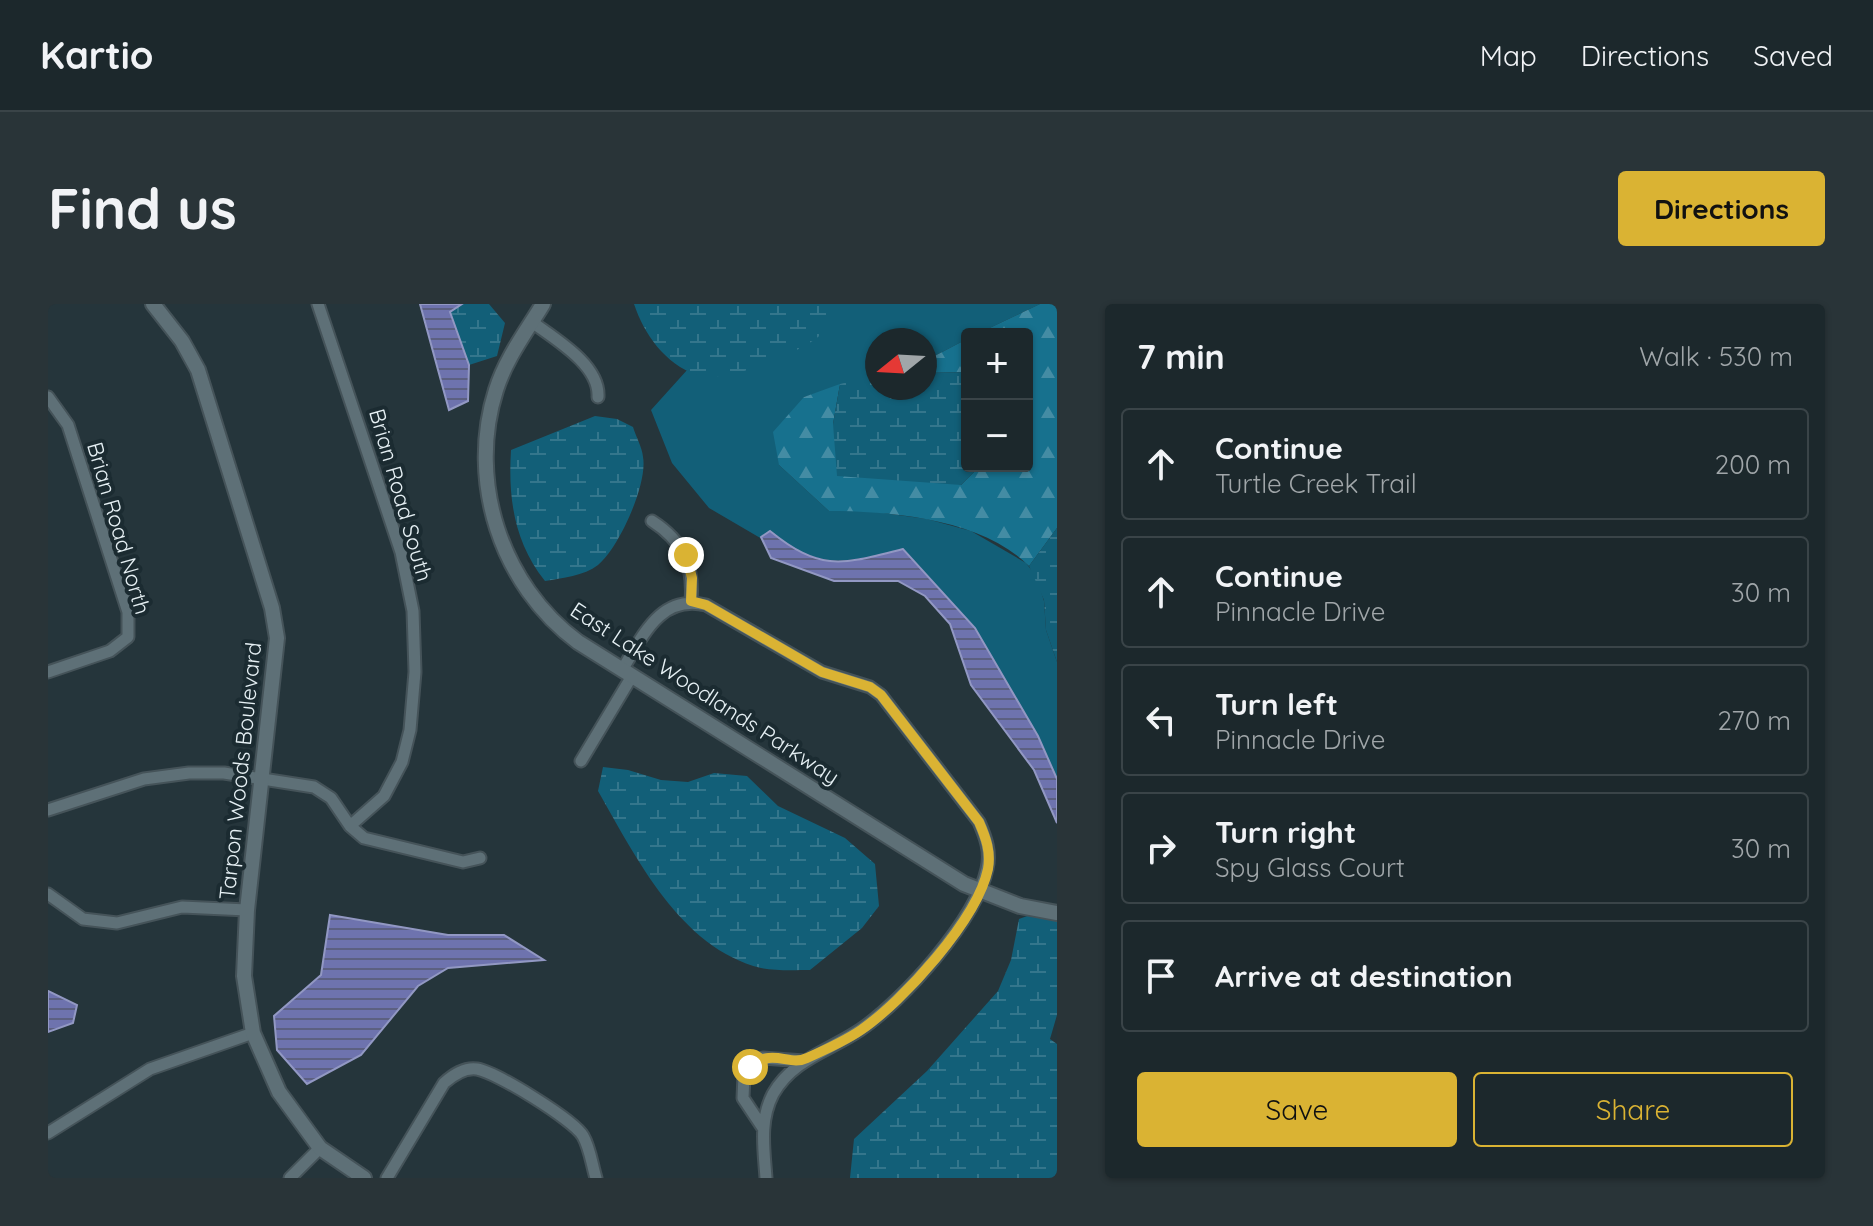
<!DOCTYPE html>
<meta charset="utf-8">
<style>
body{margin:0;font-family:Quicksand,sans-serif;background:#293438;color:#f1f3f6}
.controls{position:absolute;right:24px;top:24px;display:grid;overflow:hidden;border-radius:8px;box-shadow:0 2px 6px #0004}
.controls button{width:72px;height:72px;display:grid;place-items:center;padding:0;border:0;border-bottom:2px solid #3a4448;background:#1c282c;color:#f1f3f6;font:40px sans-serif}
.compass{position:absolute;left:817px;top:24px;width:72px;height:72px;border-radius:50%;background:#1c282c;box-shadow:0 2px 6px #0004;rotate:252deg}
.stop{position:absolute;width:24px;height:24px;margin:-18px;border:6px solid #dab333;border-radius:50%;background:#fff}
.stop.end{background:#dab333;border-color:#fff;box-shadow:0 2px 8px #0008}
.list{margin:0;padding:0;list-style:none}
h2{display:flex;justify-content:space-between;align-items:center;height:104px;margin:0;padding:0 32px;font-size:34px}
h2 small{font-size:26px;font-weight:400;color:#a0a6a9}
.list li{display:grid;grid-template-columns:52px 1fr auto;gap:24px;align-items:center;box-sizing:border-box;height:112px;margin:0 16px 16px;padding:0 16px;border:2px solid #3a4448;border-radius:8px}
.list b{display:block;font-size:30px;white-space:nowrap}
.list p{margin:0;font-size:26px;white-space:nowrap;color:#a0a6a9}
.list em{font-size:26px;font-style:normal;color:#a0a6a9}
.actions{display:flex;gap:16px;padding:24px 32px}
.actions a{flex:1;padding:18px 0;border:2px solid #dab333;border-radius:8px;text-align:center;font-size:28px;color:#dab333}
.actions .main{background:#dab333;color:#111}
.icon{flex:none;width:44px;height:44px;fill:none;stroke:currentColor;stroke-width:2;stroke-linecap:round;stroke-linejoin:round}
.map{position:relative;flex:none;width:1009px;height:874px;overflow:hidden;border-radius:8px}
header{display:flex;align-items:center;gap:48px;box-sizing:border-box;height:112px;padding:0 40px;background:#1c282c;border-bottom:2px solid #3a4448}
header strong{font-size:38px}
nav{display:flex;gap:44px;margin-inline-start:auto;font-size:28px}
.intro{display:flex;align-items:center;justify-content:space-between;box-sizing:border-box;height:192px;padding:0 48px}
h1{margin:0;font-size:56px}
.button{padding:20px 36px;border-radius:8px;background:#dab333;color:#111;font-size:28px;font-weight:700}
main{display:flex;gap:48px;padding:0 48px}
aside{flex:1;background:#1c282c;border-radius:8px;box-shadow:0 2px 6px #0004}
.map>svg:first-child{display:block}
.green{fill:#125f78}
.forest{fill:url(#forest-firs)}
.wetland{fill:url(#wetland-marsh)}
.water{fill:url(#water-rules);stroke:#9298c3;stroke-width:2}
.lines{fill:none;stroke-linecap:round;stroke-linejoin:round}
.minor-casing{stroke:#455359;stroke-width:15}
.tertiary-casing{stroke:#455359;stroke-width:18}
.minor{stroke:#5e7077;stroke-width:11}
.tertiary{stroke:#5e7077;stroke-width:14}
.route{stroke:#dab333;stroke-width:10}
.labels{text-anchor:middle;stroke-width:8;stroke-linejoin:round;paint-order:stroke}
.street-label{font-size:22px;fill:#e6f0f4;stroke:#1b2b31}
</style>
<header>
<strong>Kartio</strong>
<nav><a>Map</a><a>Directions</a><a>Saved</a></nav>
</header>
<div class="intro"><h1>Find us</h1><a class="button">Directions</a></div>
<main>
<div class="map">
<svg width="1009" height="874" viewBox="0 0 1009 874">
<defs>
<pattern id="forest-firs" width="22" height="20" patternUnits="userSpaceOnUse" patternTransform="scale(2)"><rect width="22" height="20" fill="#17718e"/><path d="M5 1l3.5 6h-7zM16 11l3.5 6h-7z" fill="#448ca4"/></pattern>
<pattern id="wetland-marsh" width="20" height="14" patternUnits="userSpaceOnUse" patternTransform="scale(2)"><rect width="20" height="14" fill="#125f78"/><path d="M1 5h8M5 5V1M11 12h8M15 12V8" fill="none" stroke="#34768c"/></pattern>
<pattern id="water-rules" width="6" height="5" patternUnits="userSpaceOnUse" patternTransform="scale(2)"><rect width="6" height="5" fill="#6e73ae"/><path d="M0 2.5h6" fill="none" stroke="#5c6081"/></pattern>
</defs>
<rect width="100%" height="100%" fill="#25353b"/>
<path class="green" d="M799 0H992L929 30H919V35L877 57V36H829V71L756 93 731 161 781 207H821L879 215 923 227 978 259 988 272 996 297 998 326 1009 358V475L990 432 927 324 855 245C797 259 772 267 722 228L714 235 661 204 624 159 603 106 640 65 650 71Z"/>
<path class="forest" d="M992 0H1009V224L981 262C934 215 844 207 781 207L731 161 725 128 756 93 792 80 785 120 913 181 932 162H979V30H929Z
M919 35V68L877 69V57Z"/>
<path class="wetland" d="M414 0H441L457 19 449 52 421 61 402 8Z
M586 0H799V1C790 11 781 25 770 33 747 51 678 80 649 71 617 60 596 30 586 0Z
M919 68V162H932L913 181 789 172 785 120 792 80 829 71V84H877V69Z
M547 112 569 115 585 123C588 133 594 143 595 153 600 179 571 244 550 261 536 272 514 274 497 277 466 238 460 194 463 146Z
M1009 224V358L998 326 996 296 981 262Z
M555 463 580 466 613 476 640 478 666 469 699 472 730 502 797 534 827 560 831 602 814 624 762 666C747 666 728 667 713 664 632 644 588 553 550 487Z
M982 611 1009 615V711L1002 735 1009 740V874H802L806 835 879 767 950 687 963 656 971 615Z"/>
<path class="water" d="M372 0H414L402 8 421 61 420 97 401 106Z
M722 227C774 269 795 260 855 245L927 324 990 432 1009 475V519L986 466 923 381 902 320 877 292 850 277H786L723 254 713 233Z
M282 611 400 631H456L496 656 400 664 370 682 313 751 259 780 229 746 226 712 273 671Z
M0 687 29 701 25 719 0 728Z"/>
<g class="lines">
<defs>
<path id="minor" d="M270 0 353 248 365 307 367 368 362 426 354 458 336 492 302 522
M484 18C507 35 552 61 550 93
M0 93 20 121 80 308V333L62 347 0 368
M604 217C635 237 646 261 643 297
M574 366C595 332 612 290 658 301L774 368 822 383 833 391 931 518C938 534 943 548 939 565 928 616 855 697 812 726 781 747 745 755 725 790 711 817 716 845 718 874
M533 457 584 372
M0 506 96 475 141 469H176L266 483 283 494 302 522 316 534 415 558 432 554
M0 590 35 615 69 619 134 603 199 606
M715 824 695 794 696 771 715 754 756 757
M0 829 102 765 205 729
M242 874 272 844
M339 874 396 779C405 771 416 763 429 765 448 768 526 816 535 832 542 844 544 861 548 874"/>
<path id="tertiary" d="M105 0 134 37 150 66 224 304 229 334 199 606 196 672 205 729 231 788 272 844 316 874
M495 0C478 28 458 54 448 86 419 177 453 281 530 338L916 580 972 602 1009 609"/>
</defs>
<use href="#minor" class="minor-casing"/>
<use href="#tertiary" class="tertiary-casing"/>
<use href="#minor" class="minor"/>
<use href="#tertiary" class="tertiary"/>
</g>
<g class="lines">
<path class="route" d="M638 251 644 274 643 297 658 301 774 368 822 383 833 391 931 518C938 534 943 548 940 565 929 616 855 697 813 726 797 737 777 746 759 754 741 763 725 743 702 763"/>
</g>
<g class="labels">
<g class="street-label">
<text transform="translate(353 191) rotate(74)" y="8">Brian Road South</text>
<text transform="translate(71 224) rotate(74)" y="8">Brian Road North</text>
<text transform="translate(657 389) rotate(33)" y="8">East Lake Woodlands Parkway</text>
<text transform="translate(192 467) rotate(-84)" y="8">Tarpon Woods Boulevard</text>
</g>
</g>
</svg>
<div class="controls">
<button>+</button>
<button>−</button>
</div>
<svg class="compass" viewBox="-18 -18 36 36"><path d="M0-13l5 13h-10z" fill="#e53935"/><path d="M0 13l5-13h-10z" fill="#a0a6a9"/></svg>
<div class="stop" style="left:702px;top:763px"></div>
<div class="stop end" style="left:638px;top:251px"></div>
</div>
<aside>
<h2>7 min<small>Walk · 530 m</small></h2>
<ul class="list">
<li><svg class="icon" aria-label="ahead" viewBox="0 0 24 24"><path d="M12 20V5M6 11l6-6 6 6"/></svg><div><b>Continue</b><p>Turtle Creek Trail</p></div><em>200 m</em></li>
<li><svg class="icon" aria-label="ahead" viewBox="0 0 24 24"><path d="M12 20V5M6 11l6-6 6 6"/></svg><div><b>Continue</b><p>Pinnacle Drive</p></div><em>30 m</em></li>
<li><svg class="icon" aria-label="left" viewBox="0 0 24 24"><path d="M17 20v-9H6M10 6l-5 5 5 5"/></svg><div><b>Turn left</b><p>Pinnacle Drive</p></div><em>270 m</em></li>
<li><svg class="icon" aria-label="right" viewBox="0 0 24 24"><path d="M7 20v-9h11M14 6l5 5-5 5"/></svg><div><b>Turn right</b><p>Spy Glass Court</p></div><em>30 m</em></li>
<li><svg class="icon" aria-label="arrive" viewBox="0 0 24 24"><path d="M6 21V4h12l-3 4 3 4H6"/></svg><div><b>Arrive at destination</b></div></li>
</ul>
<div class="actions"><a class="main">Save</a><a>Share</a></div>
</aside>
</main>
